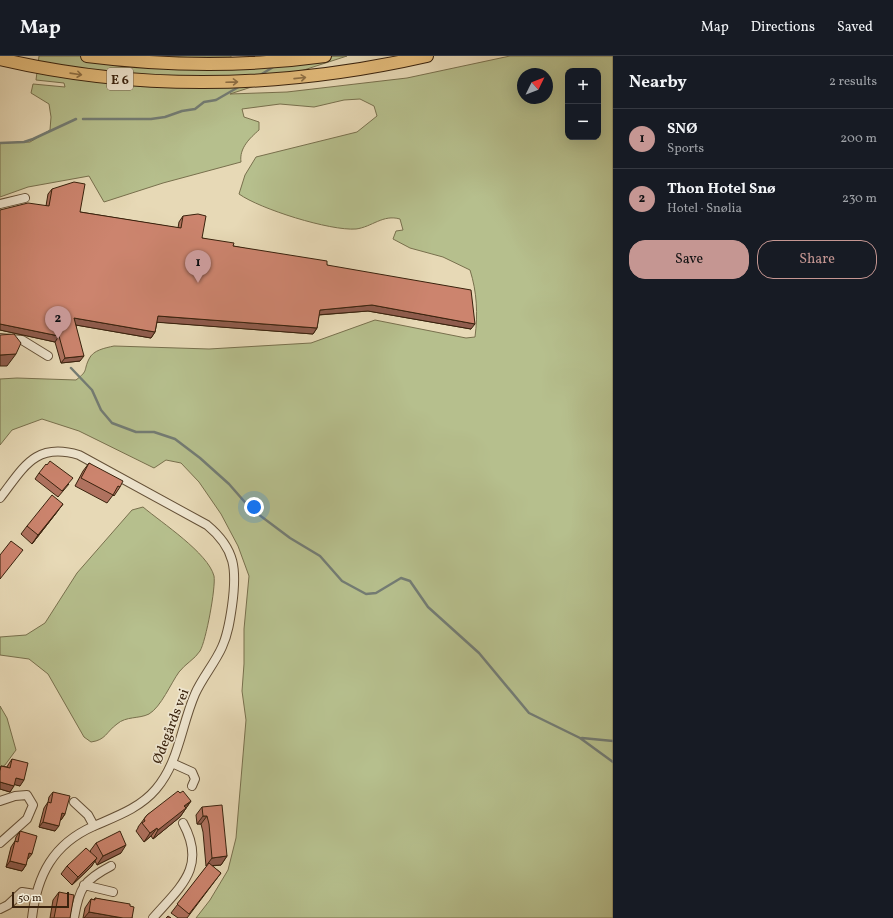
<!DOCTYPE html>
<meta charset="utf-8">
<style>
body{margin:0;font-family:Vollkorn,serif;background:#20242c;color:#f1f3f6}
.controls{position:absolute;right:12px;top:12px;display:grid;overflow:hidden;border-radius:8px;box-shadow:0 4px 16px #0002}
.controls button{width:36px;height:36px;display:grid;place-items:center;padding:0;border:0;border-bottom:1px solid #363941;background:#171b24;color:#f1f3f6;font:20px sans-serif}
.compass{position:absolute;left:517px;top:12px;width:36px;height:36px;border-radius:50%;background:#171b24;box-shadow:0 4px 16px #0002;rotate:47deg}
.scale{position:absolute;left:12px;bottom:10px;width:57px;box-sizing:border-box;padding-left:4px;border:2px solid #39220d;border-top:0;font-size:11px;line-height:14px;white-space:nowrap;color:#39220d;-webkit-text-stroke:3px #efe6d0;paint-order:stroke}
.you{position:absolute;left:254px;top:451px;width:14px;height:14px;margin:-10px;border:3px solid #fff;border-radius:50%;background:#1a73e8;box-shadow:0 0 0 6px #1a73e833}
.badge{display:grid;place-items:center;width:26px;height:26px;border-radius:50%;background:#c59692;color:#111;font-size:13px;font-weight:700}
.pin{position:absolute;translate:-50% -33px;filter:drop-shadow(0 1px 2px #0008)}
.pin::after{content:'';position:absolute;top:21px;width:14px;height:12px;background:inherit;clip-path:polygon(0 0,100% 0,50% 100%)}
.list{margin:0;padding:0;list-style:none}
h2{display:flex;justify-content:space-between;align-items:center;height:52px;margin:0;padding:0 16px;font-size:17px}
h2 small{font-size:13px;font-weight:400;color:#9ea1a6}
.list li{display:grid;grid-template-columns:26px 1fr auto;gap:12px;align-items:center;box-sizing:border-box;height:60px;padding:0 16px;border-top:1px solid #363941}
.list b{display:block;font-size:15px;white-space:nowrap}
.list p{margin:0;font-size:13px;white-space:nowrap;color:#9ea1a6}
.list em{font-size:13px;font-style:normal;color:#9ea1a6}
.actions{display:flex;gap:8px;padding:12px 16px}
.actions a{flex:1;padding:9px 0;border:1px solid #c59692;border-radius:16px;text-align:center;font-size:14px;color:#c59692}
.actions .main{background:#c59692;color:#111}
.map{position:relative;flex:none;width:613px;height:862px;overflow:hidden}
header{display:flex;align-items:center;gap:24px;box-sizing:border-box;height:56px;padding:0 20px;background:#171b24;border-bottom:1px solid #363941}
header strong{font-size:19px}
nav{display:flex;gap:22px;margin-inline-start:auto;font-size:14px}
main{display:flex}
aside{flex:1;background:#171b24}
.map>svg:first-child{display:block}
.green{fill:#b6bf8d;stroke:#78704d;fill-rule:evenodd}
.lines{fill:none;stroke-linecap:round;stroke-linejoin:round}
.stream{stroke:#737c74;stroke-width:2.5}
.minor-casing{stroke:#645037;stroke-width:10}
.highway-casing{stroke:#39220d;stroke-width:14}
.minor{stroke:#efe6d0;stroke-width:8}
.highway{stroke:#e4bc7b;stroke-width:12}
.wall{fill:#af725f;stroke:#39220d}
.shaded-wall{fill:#8f5c4d;stroke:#39220d}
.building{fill:#cc846e;stroke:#39220d}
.oneway{stroke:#8e6f44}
.labels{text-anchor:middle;stroke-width:3.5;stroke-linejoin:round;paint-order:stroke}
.shield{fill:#efe6d0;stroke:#705d48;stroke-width:1}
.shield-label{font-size:13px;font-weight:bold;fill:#39220d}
.street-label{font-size:14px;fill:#39220d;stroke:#efe6d0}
</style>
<header>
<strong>Map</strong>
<nav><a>Map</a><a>Directions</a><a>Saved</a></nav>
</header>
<main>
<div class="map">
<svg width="613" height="862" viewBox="0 0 613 862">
<rect width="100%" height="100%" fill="#e7d9b6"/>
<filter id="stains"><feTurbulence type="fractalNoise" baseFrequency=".005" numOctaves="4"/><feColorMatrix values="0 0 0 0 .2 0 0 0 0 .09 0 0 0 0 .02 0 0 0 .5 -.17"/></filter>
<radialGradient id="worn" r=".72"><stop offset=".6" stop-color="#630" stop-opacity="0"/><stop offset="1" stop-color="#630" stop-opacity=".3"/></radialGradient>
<path class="green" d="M39 0H231V2L347 0 230 38 287 36 407 22 510 0H613V862H196L210 844 228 814 236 782 246 664 242 635 244 608V573L249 520 238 490 221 458 199 426 181 407 166 404 154 412 79 375 42 363 12 374 0 389V323L17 322 76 324C89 314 83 315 89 303 93 294 105 292 114 290L209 293 311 287 375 264 466 282 475 281C478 258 477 236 470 214L443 201 410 192 393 183 396 175 403 174 400 163C383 158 372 171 356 173 330 175 260 153 239 138L245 119 256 101 357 76 377 60 374 50 360 43 344 44 314 51 280 48 242 53 244 61 259 66V74C250 82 239 92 241 106L163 127 104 146 89 120 28 131 0 141V87L30 86 50 74 51 61 49 48 31 37 33 28 65 31 64 27 36 24ZM568 15H598V81H568ZM523 18H547V42H523Z
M143 451C162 467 208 497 214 520 216 531 206 585 200 595 195 603 185 608 179 616 171 627 161 651 149 658 139 663 126 660 117 668 106 676 106 684 91 686L84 681 48 618 29 603 0 599V581L26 579 45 567 77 517 132 454Z
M0 650 7 662 16 694 5 709 0 712Z"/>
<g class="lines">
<path class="stream" d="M260 19 275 10
M83 63H151L165 61 182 55 195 53 204 46 216 44 242 29
M0 87 24 86 33 83 76 63
M71 312 92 334 101 354 112 367 136 376H154L175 383 200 402 229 428 250 452 290 482 320 500 342 525 366 538 376 537 401 522 410 525 428 551 479 597 529 657 580 682 613 706
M582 682 613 685"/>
<defs>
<path id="minor" d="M0 148 25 142
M0 282 22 284 48 300
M0 442C24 411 35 386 79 399L207 469C236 493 237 514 232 550 230 564 228 578 222 591 215 607 202 622 195 638 181 670 179 706 156 733 140 752 117 760 94 770 53 788 37 819 32 862
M172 707 192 716 195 723 192 730
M0 745 15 740 27 739 33 749 27 763 0 787
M74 746 88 759 94 770
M84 829 113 836
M0 853 8 849 22 836 35 838
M74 862C79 832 84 824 111 810
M153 862C181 830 207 811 183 767"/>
<path id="highway" d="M87 0C165 10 246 11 325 0
M0 3C141 36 286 32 427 0"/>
</defs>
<use href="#minor" class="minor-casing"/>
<use href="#highway" class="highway-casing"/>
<use href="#minor" class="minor"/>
<use href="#highway" class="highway"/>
</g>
<path class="wall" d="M52 133 80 156 178 172 179 166 183 160 202 182 233 190 327 209 471 273 368 255 319 259 317 272 313 278 157 266 155 276 151 282 76 269 80 305 61 307 55 286 0 274 46 150 48 138Z
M89 407 120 431 114 440 113 439 107 447 75 430 83 415Z
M39 417 69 428 58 441 35 423Z
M57 456 32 488 21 478 27 470Z
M12 703 20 730 14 728 10 736 0 733V712L1 710 7 711 8 709Z
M53 736 65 758 61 764H60L55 775 39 771 44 752 48 746 49 741Z
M180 737 191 745 180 761 153 783 151 780 144 786 136 775 138 772V771L147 759Z
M202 751 227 800 221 809 212 810 221 817 187 862H178L171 857 207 810H206L203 776 201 768H197L196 759Z
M20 775 28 803H27L26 809 22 815 6 811 11 791 15 785 16 781Z
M96 787 121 797 97 809 95 805 91 811 72 829 61 818 67 810 91 796 90 795Z
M59 836 70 862H50L53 844Z
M95 842 130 850 132 862H83L85 852 91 843 94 844Z"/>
<path class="shaded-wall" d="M372 249 475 268 471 273 368 255 316 259 320 254Z
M158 260 317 272 313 278 154 266Z
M74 262 155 276 151 282 70 268Z
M0 268 5 269 59 280 55 286 0 274Z
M16 298 7 310H0V299Z
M84 300 80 305 61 307 65 302Z
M63 448 57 456 32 488 38 479Z
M16 722 24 724 20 730 12 728Z
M0 726 14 730 10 736 0 733Z
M191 745 180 761 153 783 158 774Z
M62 757 65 758 61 764 58 763Z
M203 760H207L201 768H197Z
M43 766 59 770 55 775 39 771Z
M157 772 151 780 144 786 150 777Z
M126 789 121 797 97 809 103 800Z
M29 797 32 798 28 803H25Z
M227 800 221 809 206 810 212 802Z
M97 802 91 811 72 829 78 821Z
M10 805 26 809 22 815 6 811Z
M89 856 123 862H84Z"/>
<path class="building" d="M74 126 85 128 80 156 181 172 183 160 198 158 206 160 202 182 234 187 233 190 327 205V209L471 234 475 268 372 249 320 254 317 272 158 260 155 276 74 262 84 300 65 302 59 280 5 269 0 268V154L28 147 49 150 52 133Z
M14 278 21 287 16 298 0 299V279Z
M50 405 73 422 62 435 39 417 46 408 47 409Z
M89 407 123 425 120 431 118 430 113 439 81 422Z
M52 439 63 448 38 479 27 470Z
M11 485 23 494 0 523V499Z
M12 703 28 707 24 724 16 722 14 730 0 726V715L1 710 10 712Z
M178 735 180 737 183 735 191 745 184 750 186 752 158 774 157 772 150 777 142 767 145 765 144 763 147 759Z
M53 736 70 740 65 758 62 757 59 770 43 766 48 746 51 747Z
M222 749 227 800 212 802 209 768 207 760H203L202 751Z
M20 775 37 780 32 798 29 797 26 809 10 805 15 785 18 786Z
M120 775 126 789 103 800 96 787Z
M86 792 97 802 78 821 67 810Z
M209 807 221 817 189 858 177 848Z
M59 836 74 839 70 862H54Z
M95 842 130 848V850L134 851 132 862H123L89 856 91 843 95 844Z
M168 860 171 862H166Z"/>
<defs><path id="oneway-shaft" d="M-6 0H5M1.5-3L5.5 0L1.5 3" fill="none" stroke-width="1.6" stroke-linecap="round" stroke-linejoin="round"/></defs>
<g class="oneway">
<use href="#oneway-shaft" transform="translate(76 18) rotate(8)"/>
<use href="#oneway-shaft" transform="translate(300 22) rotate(-6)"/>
<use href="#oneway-shaft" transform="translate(232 26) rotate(-2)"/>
</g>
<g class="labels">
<rect class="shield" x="107" y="12" width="26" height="22" rx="3"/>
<g class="shield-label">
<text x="120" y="28">E 6</text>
</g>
<g class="street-label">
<text transform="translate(170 670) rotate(-69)" y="5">Ødegårds vei</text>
</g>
</g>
<rect width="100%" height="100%" filter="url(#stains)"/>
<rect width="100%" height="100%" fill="url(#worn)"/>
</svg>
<div class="controls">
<button>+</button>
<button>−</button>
</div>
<svg class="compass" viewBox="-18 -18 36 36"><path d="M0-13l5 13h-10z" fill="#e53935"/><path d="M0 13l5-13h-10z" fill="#9ea1a6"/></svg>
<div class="scale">50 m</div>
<div class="you"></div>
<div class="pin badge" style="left:198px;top:227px">1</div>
<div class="pin badge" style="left:58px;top:283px">2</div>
</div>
<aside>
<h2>Nearby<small>2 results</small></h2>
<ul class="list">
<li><span class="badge">1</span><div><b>SNØ</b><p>Sports</p></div><em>200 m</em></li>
<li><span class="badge">2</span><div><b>Thon Hotel Snø</b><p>Hotel · Snølia</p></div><em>230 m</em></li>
</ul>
<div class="actions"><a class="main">Save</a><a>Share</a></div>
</aside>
</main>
